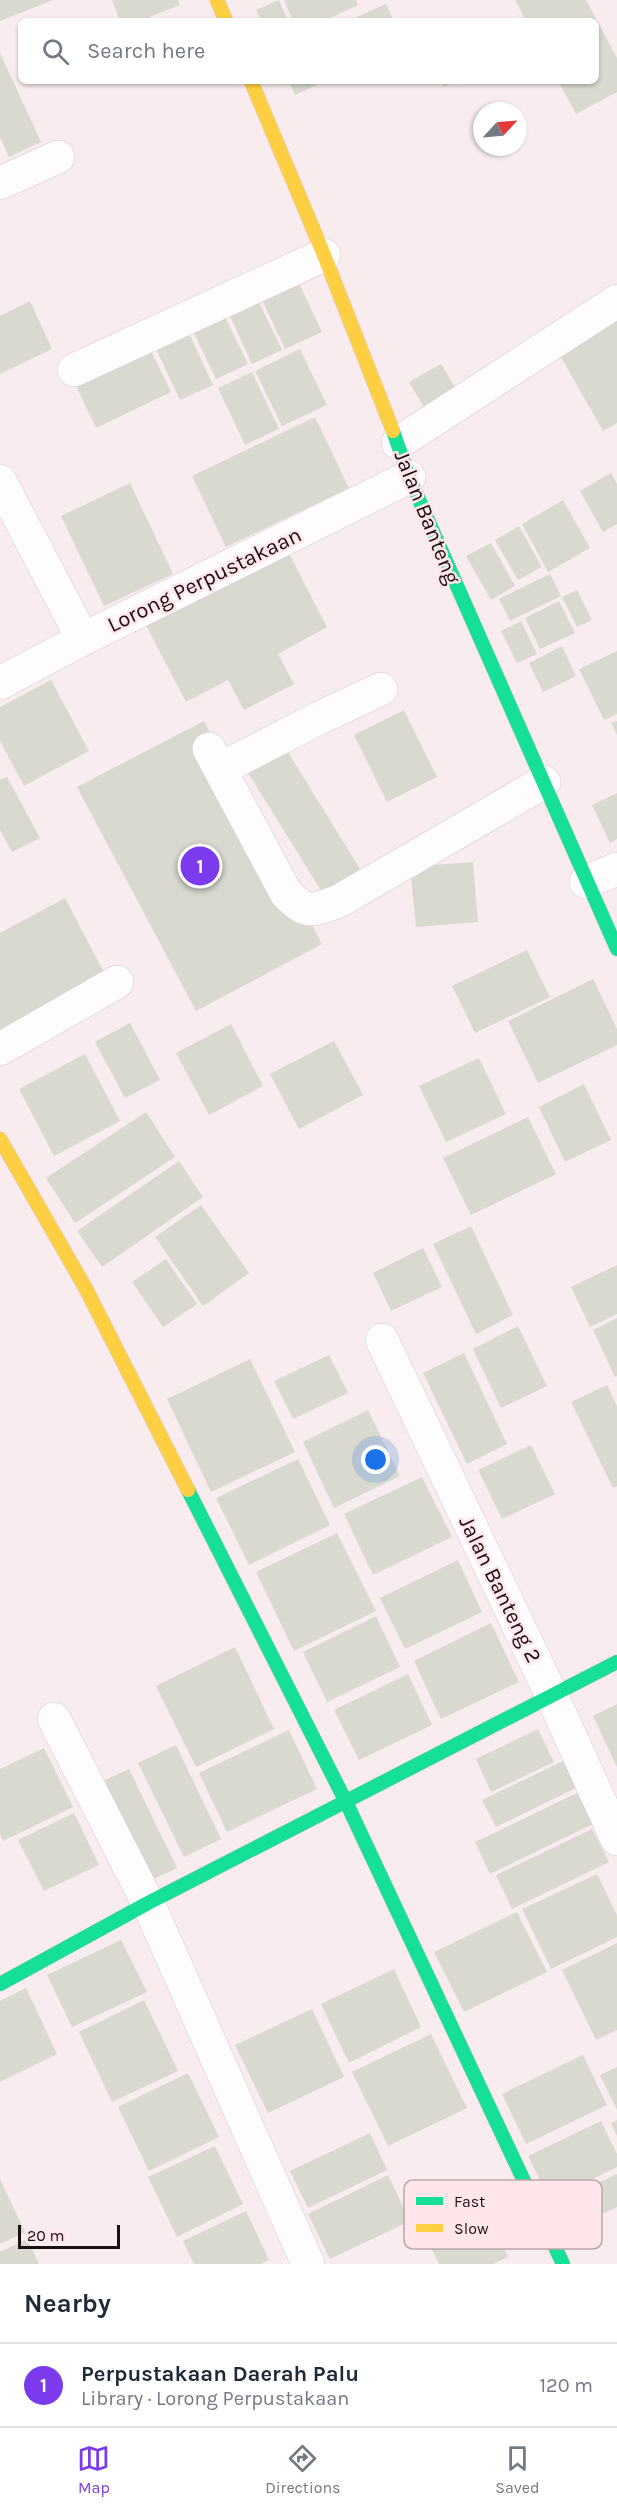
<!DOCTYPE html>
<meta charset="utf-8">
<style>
body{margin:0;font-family:Karla,sans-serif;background:#f6f6f7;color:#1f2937}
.compass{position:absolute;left:473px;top:102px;width:54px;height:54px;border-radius:50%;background:#fff;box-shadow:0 2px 4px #0004;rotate:64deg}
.scale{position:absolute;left:18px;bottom:15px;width:102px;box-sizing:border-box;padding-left:6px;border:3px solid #1c0f12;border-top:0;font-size:16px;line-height:21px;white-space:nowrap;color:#1c0f12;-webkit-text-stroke:4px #fee6eb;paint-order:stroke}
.you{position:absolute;left:376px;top:1460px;width:21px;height:21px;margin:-15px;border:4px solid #fff;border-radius:50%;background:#1a73e8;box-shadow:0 0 0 9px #1a73e833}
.badge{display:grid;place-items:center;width:39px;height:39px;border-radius:50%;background:#7c3aed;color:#fff;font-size:20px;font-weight:700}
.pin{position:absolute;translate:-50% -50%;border:3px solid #fff;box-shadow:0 2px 6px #0006}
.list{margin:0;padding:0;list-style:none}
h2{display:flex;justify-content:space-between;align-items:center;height:78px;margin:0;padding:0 24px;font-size:26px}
h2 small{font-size:20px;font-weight:400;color:#747a83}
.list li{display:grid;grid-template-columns:39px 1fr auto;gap:18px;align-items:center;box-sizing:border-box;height:84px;padding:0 24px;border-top:2px solid #e0e1e3}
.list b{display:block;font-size:22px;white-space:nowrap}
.list p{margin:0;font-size:20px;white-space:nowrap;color:#747a83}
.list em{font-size:20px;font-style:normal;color:#747a83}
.icon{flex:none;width:33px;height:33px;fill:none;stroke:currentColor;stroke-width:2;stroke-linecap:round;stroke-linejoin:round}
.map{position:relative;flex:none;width:617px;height:2264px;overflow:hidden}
.search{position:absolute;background:#fff;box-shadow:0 2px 4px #0004;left:18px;right:18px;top:18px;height:66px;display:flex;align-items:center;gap:15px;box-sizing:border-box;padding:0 21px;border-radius:9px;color:#747a83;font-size:22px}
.sheet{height:162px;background:#fff}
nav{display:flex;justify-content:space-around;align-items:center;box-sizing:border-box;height:84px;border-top:2px solid #e0e1e3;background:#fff;font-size:16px;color:#747a83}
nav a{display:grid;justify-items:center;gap:3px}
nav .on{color:#7c3aed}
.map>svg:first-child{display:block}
.building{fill:#dad9d0}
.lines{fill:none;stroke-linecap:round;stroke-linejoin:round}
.street-casing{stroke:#d7c9cc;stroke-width:34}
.fast-casing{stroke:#d7c9cc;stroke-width:15}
.slow-casing{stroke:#d7c9cc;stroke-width:15}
.street{stroke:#fefcfc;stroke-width:33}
.fast{stroke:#16e098;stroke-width:14}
.slow{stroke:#ffcf43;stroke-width:14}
.labels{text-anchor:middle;stroke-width:5;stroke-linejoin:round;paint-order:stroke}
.street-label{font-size:22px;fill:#1c0f12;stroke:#fee6eb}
.key{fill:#fee6eb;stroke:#baa6aa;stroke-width:1.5}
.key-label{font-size:16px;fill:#1c0f12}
</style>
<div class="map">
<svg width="617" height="2264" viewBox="0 0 617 2264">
<rect width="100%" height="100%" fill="#f8ecee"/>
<path class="building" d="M0 0H53L0 21Z
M112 0H178L180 5 149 17 150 21H120Z
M279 0 288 21H261L256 10Z
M284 0H356L358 5 324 21H293Z
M515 0H586L617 58V92L576 114 558 81H596V21H526Z
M386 4 394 21H348Z
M0 53 41 142 9 157 0 137Z
M289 81H325L295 95Z
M441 81H455L444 87Z
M298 281 322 332 285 349 261 298Z
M257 298 282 350 252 364 228 312Z
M30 301 52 349 0 374V316Z
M617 310V423L603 431 554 345Z
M225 317 248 364 216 379 193 331Z
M189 333 213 385 180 400 156 349Z
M300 349 327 405 282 426 255 371Z
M151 351 171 392 96 428 76 386Z
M441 364 458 392 426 411 409 382Z
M252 372 279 429 245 445 218 388Z
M315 417 349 488 226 547 192 476Z
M611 473 617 484V524L603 532 580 491Z
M130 483 173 574 104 606 61 516Z
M563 500 590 548 548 572 522 524Z
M519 526 542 567 518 580 495 540Z
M278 532 327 627 278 654 294 684 244 710 228 680 186 702 136 606Z
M491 543 515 586 491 600 466 556Z
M550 574 561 596 510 621 499 599Z
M577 590 592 620 577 627 562 597Z
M559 601 575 633 540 649 525 618Z
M521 621 537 654 517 663 501 631Z
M562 646 576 676 543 692 529 663Z
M617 651V714L604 720 579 669Z
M51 680 89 751 24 786 0 741V707Z
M404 710 437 777 387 802 354 735Z
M204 721 322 944 196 1011 77 787Z
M617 721V735L611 723Z
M283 744 360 869 322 892 245 768Z
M7 777 40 838 12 852 0 830V780Z
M617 793V839L610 843 592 805Z
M473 862 478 922 416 927 410 867Z
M65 898 108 980 0 1037V933Z
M527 950 550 997 475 1033 452 986Z
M593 979 617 1029V1045L538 1083 508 1021Z
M130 1023 160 1080 125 1098 95 1042Z
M231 1024 263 1086 209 1115 176 1053Z
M334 1041 363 1095 299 1129 270 1074Z
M85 1054 120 1121 54 1156 19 1089Z
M479 1058 506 1114 446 1142 419 1086Z
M584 1084 611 1140 565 1162 539 1107Z
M146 1112 175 1157 75 1223 46 1178Z
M528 1117 556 1174 471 1215 443 1158Z
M179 1161 203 1197 102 1267 77 1231Z
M201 1205 249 1273 203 1306 155 1237Z
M471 1226 513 1315 476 1334 433 1244Z
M423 1248 442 1287 391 1311 373 1273Z
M166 1259 197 1304 163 1327 132 1282Z
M617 1265V1314L590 1327 571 1287Z
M617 1318V1376L615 1377 593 1330Z
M518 1326 547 1386 501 1408 473 1349Z
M464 1353 507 1444 467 1464 423 1373Z
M329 1355 348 1393 293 1419 274 1381Z
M250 1359 295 1452 211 1492 167 1399Z
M607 1385 617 1406V1486L613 1488 571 1402Z
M368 1410 400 1476 334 1508 303 1442Z
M531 1445 555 1494 502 1519 478 1470Z
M298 1459 330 1525 249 1565 216 1498Z
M422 1477 452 1537 373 1575 344 1514Z
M337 1533 376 1611 294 1651 256 1572Z
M458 1560 482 1612 405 1649 380 1598Z
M376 1616 400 1667 327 1702 303 1652Z
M491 1623 519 1682 441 1719 414 1661Z
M235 1647 274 1729 196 1767 156 1686Z
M408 1674 432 1725 359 1760 334 1710Z
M617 1704V1767L593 1716Z
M538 1729 554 1762 491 1792 476 1759Z
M289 1730 317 1789 227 1832 199 1773Z
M176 1745 221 1839 184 1857 138 1763Z
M44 1748 73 1807 3 1841 0 1834V1769Z
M563 1761 576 1788 496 1827 482 1800Z
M129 1769 177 1868 151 1880 103 1781Z
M577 1793 593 1824 490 1874 475 1842Z
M74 1813 99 1865 44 1891 18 1840Z
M592 1829 609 1862 512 1909 496 1875Z
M597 1874 617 1915V1937L551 1969 522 1909Z
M517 1912 547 1972 464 2012 434 1952Z
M121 1940 147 1992 72 2027 47 1975Z
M617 1943V2030L596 2040 562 1970Z
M394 1969 421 2027 349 2063 321 2004Z
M26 1988 57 2054 0 2082V2001Z
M144 2000 178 2071 112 2102 79 2032Z
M312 2009 344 2077 268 2113 235 2045Z
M431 2034 467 2108 388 2146 352 2072Z
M583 2055 607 2105 526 2144 502 2094Z
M617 2067V2110L600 2075Z
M188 2073 219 2137 149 2171 118 2107Z
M617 2120V2136L611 2123Z
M601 2121 617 2154V2167L550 2200 528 2156Z
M370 2133 387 2170 308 2208 290 2171Z
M215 2146 243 2204 177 2237 148 2177Z
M617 2174V2207L563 2232 550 2206Z
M388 2175 410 2221 330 2259 308 2214Z
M0 2179 25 2232 0 2244Z
M476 2191 508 2257 493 2264H439L417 2219Z
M246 2211 269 2260 261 2264H194L183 2241Z
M27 2239 39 2264H0V2252Z"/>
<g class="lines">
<defs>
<path id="street" d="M0 183 58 157
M74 370 324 255
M398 443 617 301
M0 481 83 639
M0 683 83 639 409 477
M209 749 286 893C307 915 312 911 339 901L544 782
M220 769 319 718 381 689
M586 882 617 869
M0 1049 117 982
M382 1340 552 1696 617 1839
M54 1719 148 1903 308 2264"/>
<path id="fast" d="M393 431 409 477 617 949
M188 1490 346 1802 563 2264
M0 1984 148 1903 617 1662"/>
<path id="slow" d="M217 0 226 21
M251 81 324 255 393 431
M0 1139 86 1289 188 1490"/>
</defs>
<use href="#street" class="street-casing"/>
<use href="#fast" class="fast-casing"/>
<use href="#slow" class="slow-casing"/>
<use href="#street" class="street"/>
<use href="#fast" class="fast"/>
<use href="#slow" class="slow"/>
</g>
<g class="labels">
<g class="street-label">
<text transform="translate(428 517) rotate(68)" y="8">Jalan Banteng</text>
<text transform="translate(204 579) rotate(-26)" y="8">Lorong Perpustakaan</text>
<text transform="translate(501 1589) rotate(64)" y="8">Jalan Banteng 2</text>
</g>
</g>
<rect x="404" y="2180" width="198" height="69" rx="9" class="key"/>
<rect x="416" y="2197" width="27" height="8" fill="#16e098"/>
<rect x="416" y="2224" width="27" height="8" fill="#ffcf43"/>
<g class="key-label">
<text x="454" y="2207">Fast</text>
<text x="454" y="2234">Slow</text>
</g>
</svg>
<svg class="compass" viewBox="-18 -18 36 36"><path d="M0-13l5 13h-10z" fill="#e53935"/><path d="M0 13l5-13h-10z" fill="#747a83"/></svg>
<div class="scale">20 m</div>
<div class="you"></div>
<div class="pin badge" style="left:200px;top:866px">1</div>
<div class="search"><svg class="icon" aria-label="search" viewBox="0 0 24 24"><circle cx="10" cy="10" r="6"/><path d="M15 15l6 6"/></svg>Search here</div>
</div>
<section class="sheet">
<h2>Nearby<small></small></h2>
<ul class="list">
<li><span class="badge">1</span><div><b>Perpustakaan Daerah Palu</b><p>Library · Lorong Perpustakaan</p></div><em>120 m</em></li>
</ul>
</section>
<nav>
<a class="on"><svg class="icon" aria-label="map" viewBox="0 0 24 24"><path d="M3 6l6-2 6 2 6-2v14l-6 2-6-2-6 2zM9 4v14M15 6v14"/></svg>Map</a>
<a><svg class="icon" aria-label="directions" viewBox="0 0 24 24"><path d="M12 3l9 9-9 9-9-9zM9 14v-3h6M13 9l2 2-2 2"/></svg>Directions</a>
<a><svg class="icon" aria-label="saved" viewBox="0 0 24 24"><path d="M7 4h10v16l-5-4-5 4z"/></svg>Saved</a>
</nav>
